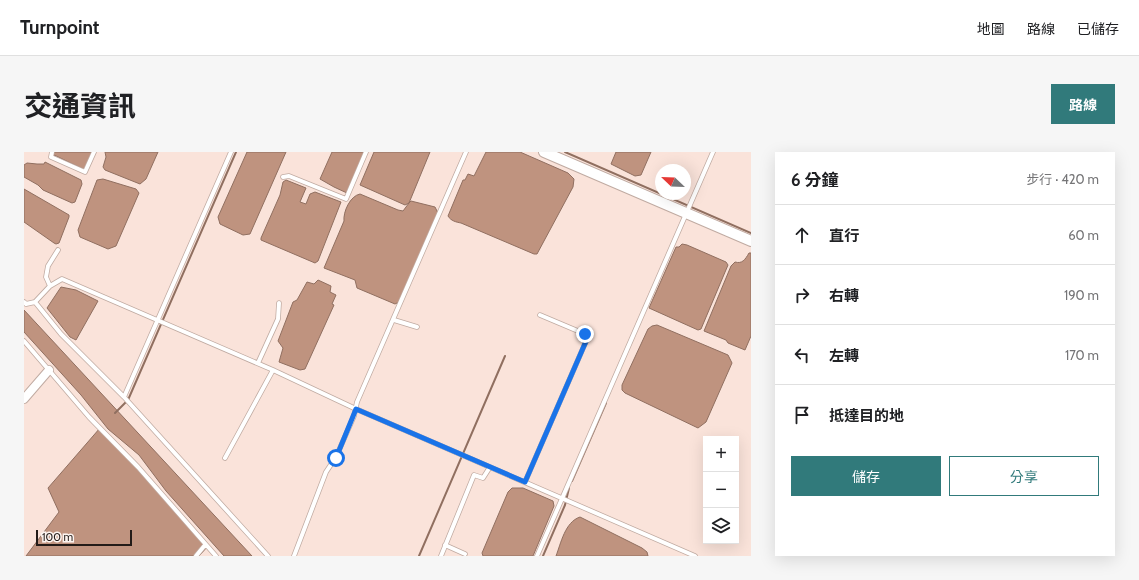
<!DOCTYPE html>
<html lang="zh-TW">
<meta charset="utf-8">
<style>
body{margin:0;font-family:Cabin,"Noto Sans TC",sans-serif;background:#f6f6f6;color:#202124}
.controls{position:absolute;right:12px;bottom:12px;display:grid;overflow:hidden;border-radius:0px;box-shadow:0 4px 16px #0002}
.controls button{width:36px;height:36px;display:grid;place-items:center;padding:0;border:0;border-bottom:1px solid #e0e0e0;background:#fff;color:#202124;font:20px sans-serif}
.compass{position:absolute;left:631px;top:12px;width:36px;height:36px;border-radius:50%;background:#fff;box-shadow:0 4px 16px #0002;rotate:293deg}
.scale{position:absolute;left:12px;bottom:10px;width:96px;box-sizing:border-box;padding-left:4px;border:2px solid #231b18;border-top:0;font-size:11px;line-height:14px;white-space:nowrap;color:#231b18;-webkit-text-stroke:3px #fdf4f0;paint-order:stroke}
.stop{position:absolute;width:12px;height:12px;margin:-9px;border:3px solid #1a73e8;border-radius:50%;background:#fff}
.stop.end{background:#1a73e8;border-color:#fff;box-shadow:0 1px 4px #0008}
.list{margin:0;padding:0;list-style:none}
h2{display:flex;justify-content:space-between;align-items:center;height:52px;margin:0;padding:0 16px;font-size:17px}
h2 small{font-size:13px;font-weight:400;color:#757577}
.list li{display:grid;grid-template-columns:26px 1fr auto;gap:12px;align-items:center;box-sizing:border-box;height:60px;padding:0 16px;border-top:1px solid #e0e0e0}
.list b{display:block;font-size:15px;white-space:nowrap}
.list em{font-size:13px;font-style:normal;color:#757577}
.actions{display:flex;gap:8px;padding:12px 16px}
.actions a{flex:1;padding:9px 0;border:1px solid #317a7b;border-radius:0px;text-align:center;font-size:14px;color:#317a7b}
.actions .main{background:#317a7b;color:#fff}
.icon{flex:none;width:22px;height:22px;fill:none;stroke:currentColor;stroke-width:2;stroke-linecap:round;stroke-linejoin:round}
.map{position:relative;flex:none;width:727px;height:404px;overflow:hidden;border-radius:0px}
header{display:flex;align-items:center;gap:24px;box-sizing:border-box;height:56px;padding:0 20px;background:#fff;border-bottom:1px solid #e0e0e0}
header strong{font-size:19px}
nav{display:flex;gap:22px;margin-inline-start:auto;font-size:14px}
.intro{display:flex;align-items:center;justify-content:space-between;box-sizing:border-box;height:96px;padding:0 24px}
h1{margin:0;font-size:28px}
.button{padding:10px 18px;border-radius:0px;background:#317a7b;color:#fff;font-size:14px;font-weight:700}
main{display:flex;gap:24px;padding:0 24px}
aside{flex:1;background:#fff;border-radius:0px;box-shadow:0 4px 16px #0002}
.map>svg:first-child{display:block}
.water{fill:#bf937f;stroke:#906f60}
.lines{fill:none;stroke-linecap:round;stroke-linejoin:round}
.stream{stroke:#906f60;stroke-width:2}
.service-casing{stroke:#c0aba2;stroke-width:5.5}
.minor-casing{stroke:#c0aba2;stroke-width:10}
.tertiary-casing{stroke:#c0aba2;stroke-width:12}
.service{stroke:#fff;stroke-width:4}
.minor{stroke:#fff;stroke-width:8}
.tertiary{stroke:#fff;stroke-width:10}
.route{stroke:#1a73e8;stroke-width:5}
</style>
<header>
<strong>Turnpoint</strong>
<nav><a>地圖</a><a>路線</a><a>已儲存</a></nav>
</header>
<div class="intro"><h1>交通資訊</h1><a class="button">路線</a></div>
<main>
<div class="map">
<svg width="727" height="404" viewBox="0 0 727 404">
<rect width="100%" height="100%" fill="#fae3da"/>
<path class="water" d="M28 0H69L62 17H59L28 2Z
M81 0H134L122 27 116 32 81 18 79 15 82 5Z
M223 0H262L226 82 219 83 196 72 194 65Z
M308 0H341L323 41 310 35 296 27Z
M350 0H406L385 51 387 49 411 55 414 61 375 150 371 152 333 136 331 128 300 116 320 69C319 60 326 44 336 42L374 58 379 59 385 51 381 53 336 33Z
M462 0H496L544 21 550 27 549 35 513 102H510L437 71C432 70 427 69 424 64L439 28H441L444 22 450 24Z
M592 0H627L617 23 611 24 587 12Z
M21 10 57 28 58 32 51 50 48 51 19 38 14 33 0 25V13L3 11 13 12H20Z
M79 27 112 37 115 41 92 94 84 97 56 85 54 78 73 28Z
M262 28 282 36 276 50 282 52 286 42 291 40 317 50 294 109 291 111 237 88V86L256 43 259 30Z
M0 37 45 63V65L35 91 32 92 30 91 0 70Z
M658 92 663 93 702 110 704 113 677 177 674 178 625 156 652 95H655Z
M725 101H727V184L721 198 704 191 702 188 680 179 707 114 711 110C718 112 721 108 725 101Z
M294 128 307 134 306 140 312 143 308 152 310 153 281 217 276 218 255 210 259 196 254 189 269 150 273 148 283 130 290 132Z
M37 135 52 138 74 149 52 188 46 185 23 156Z
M0 158 228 404H200L142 339 115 303 84 277 57 243 0 180Z
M633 173 704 203 708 211 682 270 674 276 601 241 598 238V233L624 177 628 174Z
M76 276 184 394 175 404H2L35 360 24 336Z
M488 336H499L529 349 530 354 509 404H459L458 401 484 340Z
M556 365 618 396 623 400 624 404H532C537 391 541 370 556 365Z"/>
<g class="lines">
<path class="stream" d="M541 0 727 81
M91 261 104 248 212 0
M548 329 582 251
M395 404 481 204
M519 404 541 353 545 336"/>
<defs>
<path id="service" d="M28 0 27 5 61 20 70 0
M259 25 265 24 322 47 342 0
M26 134 22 125 24 114 34 98
M0 150 2 152 11 150 37 182 100 245 244 404
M11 150 26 134 38 127 249 218 332 257 671 404
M370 168 393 175
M0 189 65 265 114 315 192 404
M234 211 254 167 255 151
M100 245 207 0
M201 306 249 218
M501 330 563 187 561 182 516 163
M421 393 441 402
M172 404 181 393
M270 404 302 320 312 305 330 264 333 250 442 0
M417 404 450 323 459 326 466 315
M513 404 689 0"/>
<path id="minor" d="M0 247 25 218"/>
<path id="tertiary" d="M520 0 727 89"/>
</defs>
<use href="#service" class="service-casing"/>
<use href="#minor" class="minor-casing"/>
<use href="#tertiary" class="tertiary-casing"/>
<use href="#service" class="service"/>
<use href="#minor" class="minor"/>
<use href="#tertiary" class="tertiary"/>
</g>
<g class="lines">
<path class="route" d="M312 306 332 257 501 330 563 187 561 182"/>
</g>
</svg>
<div class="controls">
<button>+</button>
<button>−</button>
<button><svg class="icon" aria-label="layers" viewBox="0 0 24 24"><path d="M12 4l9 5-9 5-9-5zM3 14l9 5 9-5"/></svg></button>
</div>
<svg class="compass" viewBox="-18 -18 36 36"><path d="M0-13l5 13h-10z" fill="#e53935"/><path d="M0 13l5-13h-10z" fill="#757577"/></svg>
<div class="scale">100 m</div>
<div class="stop" style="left:312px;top:306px"></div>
<div class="stop end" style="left:561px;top:182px"></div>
</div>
<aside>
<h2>6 分鐘<small>步行 · 420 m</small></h2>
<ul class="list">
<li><svg class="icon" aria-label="ahead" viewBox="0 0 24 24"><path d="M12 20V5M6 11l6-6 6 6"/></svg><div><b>直行</b></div><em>60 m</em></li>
<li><svg class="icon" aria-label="right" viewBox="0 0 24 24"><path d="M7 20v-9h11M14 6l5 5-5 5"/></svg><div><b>右轉</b></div><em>190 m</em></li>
<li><svg class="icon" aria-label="left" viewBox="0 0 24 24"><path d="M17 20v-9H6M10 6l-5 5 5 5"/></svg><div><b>左轉</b></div><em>170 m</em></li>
<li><svg class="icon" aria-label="arrive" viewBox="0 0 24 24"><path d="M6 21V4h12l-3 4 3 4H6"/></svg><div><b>抵達目的地</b></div></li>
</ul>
<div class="actions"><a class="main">儲存</a><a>分享</a></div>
</aside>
</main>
